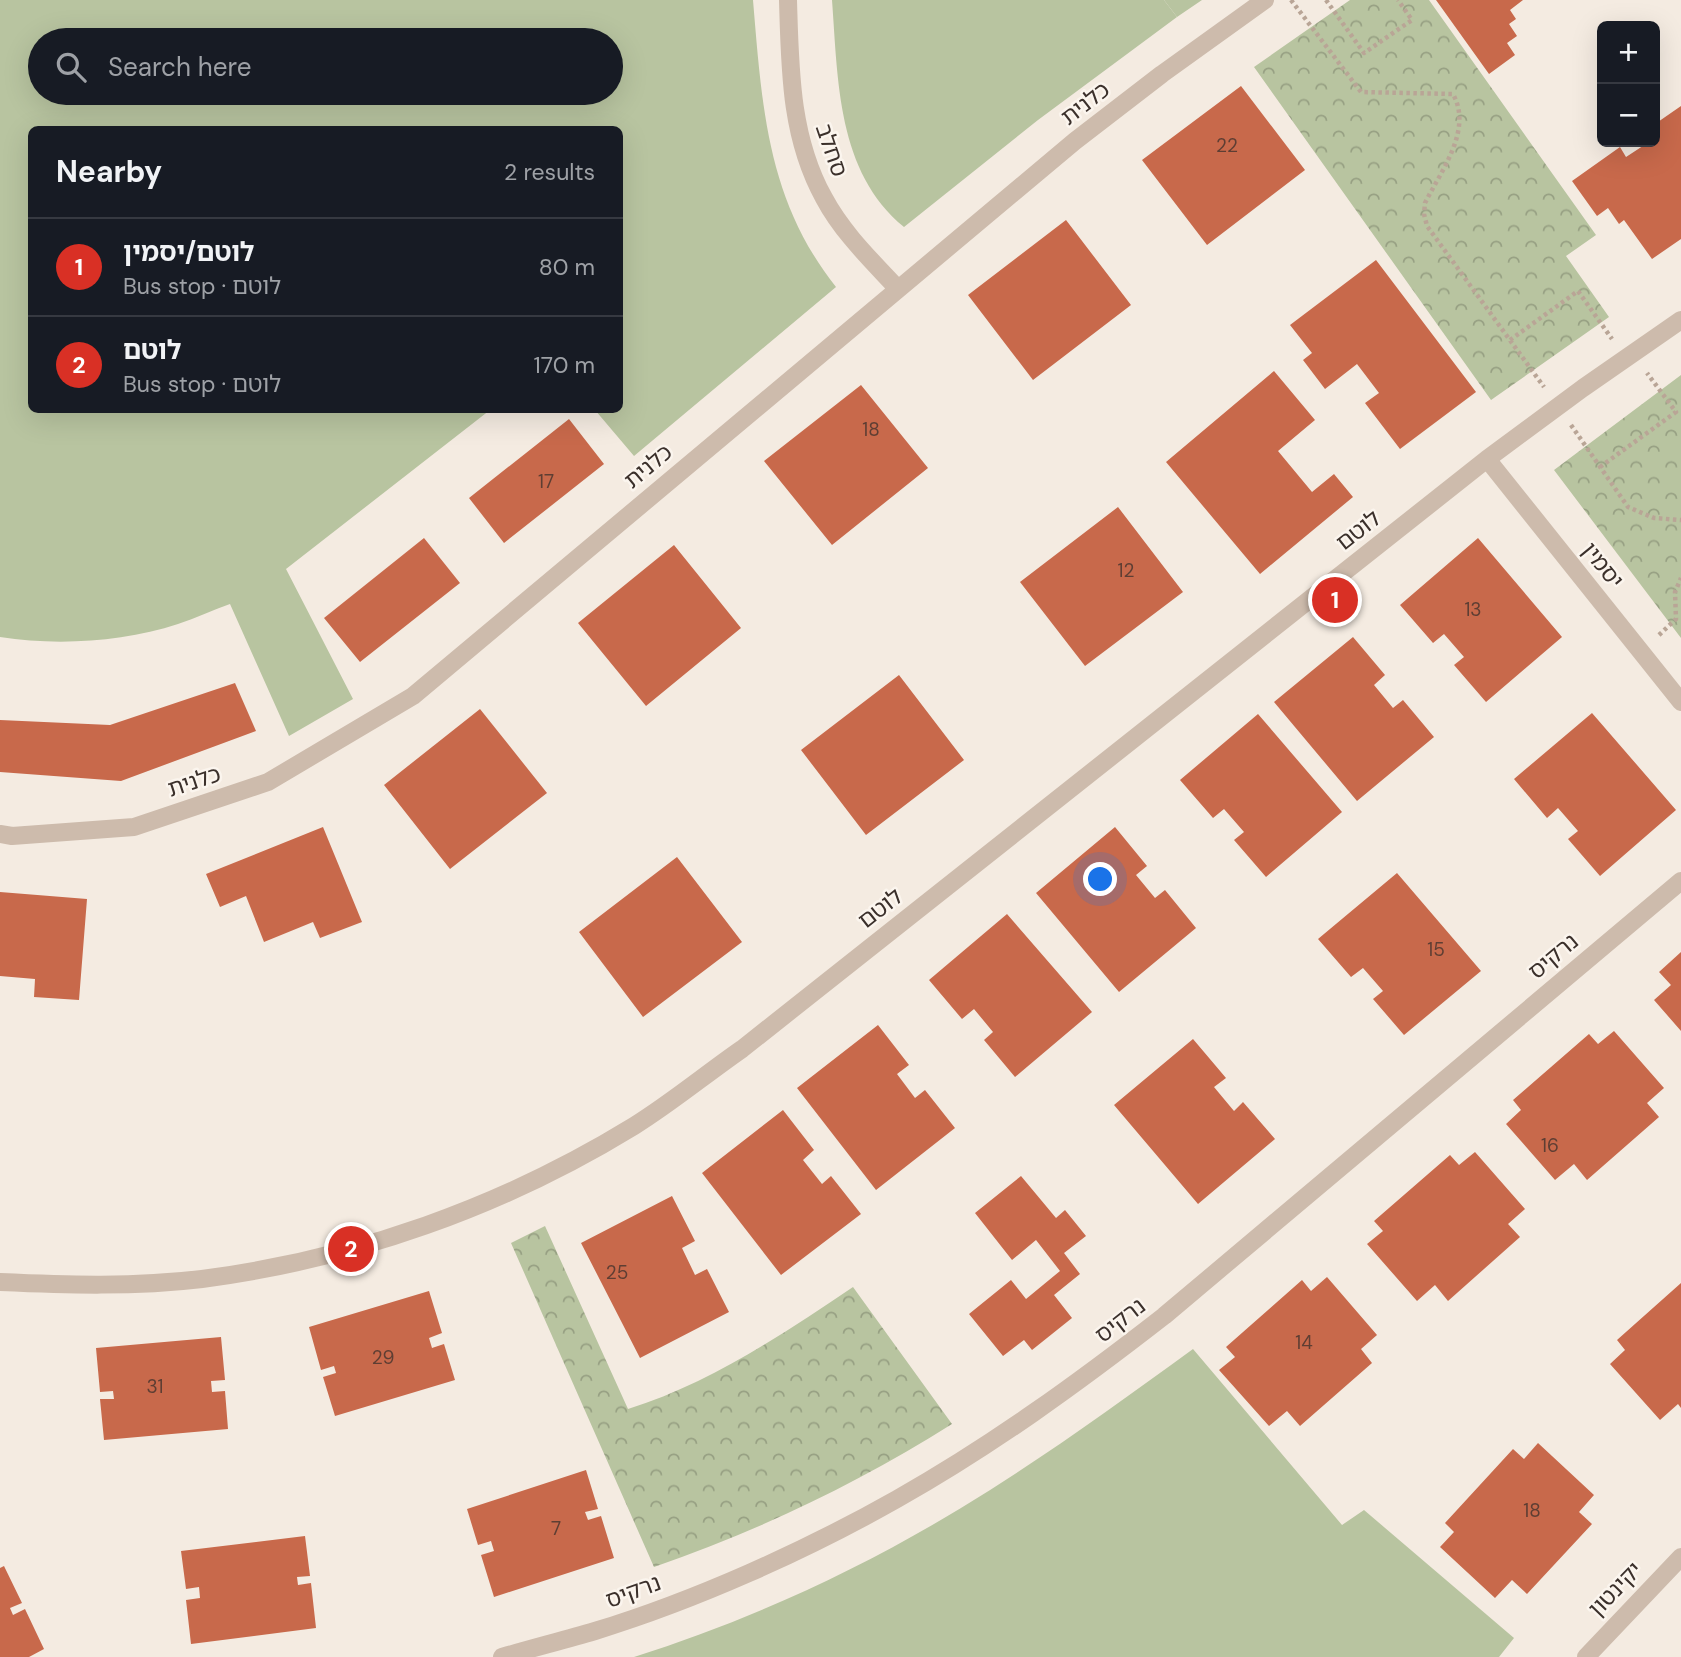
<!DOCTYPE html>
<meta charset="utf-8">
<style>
body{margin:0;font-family:"DM Sans","Noto Sans Hebrew",sans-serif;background:#242831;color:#f1f3f6}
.controls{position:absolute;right:21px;top:21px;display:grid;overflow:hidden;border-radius:10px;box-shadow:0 7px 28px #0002}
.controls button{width:63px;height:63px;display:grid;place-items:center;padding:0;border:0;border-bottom:2px solid #363941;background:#171b24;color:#f1f3f6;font:35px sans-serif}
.you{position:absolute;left:1101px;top:880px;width:24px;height:24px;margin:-18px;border:5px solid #fff;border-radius:50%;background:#1a73e8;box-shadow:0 0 0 10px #1a73e833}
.badge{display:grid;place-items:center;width:46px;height:46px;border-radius:50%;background:#d93025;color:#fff;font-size:23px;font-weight:700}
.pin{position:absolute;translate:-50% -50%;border:4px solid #fff;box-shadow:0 2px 7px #0006}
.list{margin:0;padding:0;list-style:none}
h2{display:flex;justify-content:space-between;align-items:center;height:91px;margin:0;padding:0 28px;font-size:30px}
h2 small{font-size:23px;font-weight:400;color:#9ea1a6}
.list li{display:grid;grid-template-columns:46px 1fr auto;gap:21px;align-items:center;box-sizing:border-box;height:98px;padding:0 28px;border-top:2px solid #363941}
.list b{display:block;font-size:26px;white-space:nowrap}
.list p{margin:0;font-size:23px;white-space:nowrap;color:#9ea1a6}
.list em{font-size:23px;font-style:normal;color:#9ea1a6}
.icon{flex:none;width:38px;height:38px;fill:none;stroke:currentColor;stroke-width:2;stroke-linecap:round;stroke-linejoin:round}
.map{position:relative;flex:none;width:1681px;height:1657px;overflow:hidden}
.search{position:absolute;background:#171b24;box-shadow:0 7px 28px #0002;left:28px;top:28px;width:595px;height:77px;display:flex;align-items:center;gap:18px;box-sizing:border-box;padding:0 24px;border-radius:38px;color:#9ea1a6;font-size:26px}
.panel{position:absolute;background:#171b24;box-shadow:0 7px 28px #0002;left:28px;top:126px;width:595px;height:287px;border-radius:10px}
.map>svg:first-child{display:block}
.green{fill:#b8c4a0;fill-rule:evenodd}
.park{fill:url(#park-crowns)}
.building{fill:#c8694b}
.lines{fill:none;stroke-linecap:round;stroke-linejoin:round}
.path{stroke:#b9a596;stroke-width:4.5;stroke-dasharray:3.5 3.5;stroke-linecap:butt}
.minor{stroke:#cdbbac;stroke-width:18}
.labels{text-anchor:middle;stroke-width:5;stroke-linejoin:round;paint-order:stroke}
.number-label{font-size:19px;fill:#5e3e33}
.street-label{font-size:23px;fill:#3b302b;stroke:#fbf5ee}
</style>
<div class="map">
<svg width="1681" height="1657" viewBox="0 0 1681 1657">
<defs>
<pattern id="park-crowns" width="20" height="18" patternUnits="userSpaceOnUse" patternTransform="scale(1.75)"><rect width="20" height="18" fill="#b8c4a0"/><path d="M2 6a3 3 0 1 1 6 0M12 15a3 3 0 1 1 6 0" fill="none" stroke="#97a083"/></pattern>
</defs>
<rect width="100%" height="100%" fill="#f4ebe1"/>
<path class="green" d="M0 0H753C762 106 767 200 836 287L634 456 595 410H620V130H32V410H490L286 569 353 699 289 736 230 604C213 610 196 618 178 624 123 642 57 646 0 637ZM611 40V93H40V40Z
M832 0H1164L1177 17 1038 120 904 227C837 172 838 80 832 0Z
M1193 1349 1342 1525 1364 1510 1514 1638 1499 1657H634C748 1621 859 1570 961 1508 1042 1459 1117 1404 1193 1349Z"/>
<path class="park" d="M1164 0H1202L1177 17Z
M1350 0H1429L1596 235 1566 256 1609 317 1491 400 1254 67Z
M1681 375V638L1554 470Z
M545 1226 628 1409C709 1384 783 1334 853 1287L952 1424C858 1483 759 1531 654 1567L511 1243Z"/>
<path class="building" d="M1436 0H1523L1510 10 1516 19 1509 24 1517 36 1507 43 1515 55 1489 74Z
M1241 86 1305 170 1207 245 1142 160Z
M1681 106V239L1652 259 1624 220 1619 224 1608 208 1597 216 1572 181 1620 147 1626 157 1649 142H1655V124Z
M1066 220 1131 305 1033 380 968 295Z
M1376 260 1476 392 1400 449 1365 403 1379 393 1357 364 1325 389 1303 360 1312 353 1290 325Z
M1274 371 1315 420 1278 451 1312 492 1334 474 1353 497 1260 574 1166 462Z
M861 385 928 468 832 545 764 461Z
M569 419 604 464 504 543 469 498Z
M1118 507 1183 592 1085 666 1020 582Z
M424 538 460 583 360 662 324 618Z
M1478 538 1562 637 1486 702 1454 665 1464 657 1444 634 1433 643 1400 605Z
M674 545 741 628 646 706 578 623Z
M1353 637 1385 675 1374 685 1393 708 1403 700 1434 737 1357 801 1274 702Z
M899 675 964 760 866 835 801 750Z
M235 683 256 731 121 781 0 772V720L110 725Z
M480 709 547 793 450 869 384 785Z
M1592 713 1676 810 1600 876 1568 839 1578 831 1558 808 1547 818 1514 779Z
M1258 714 1342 812 1266 877 1234 840 1244 832 1224 809 1213 818 1180 780Z
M323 827 362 922 320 938 313 922 264 942 246 896 220 907 206 874Z
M1115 827 1147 866 1136 875 1155 898 1165 890 1196 928 1119 992 1036 893Z
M677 857 742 942 643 1017 579 932Z
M1397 873 1481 971 1404 1035 1373 999 1383 991 1363 968 1351 977 1318 939Z
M0 892 87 899 79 1000 34 997 35 979 0 976Z
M1007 914 1092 1012 1015 1077 984 1040 993 1032 974 1009 962 1019 929 980Z
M1681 952V1031L1654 1000 1671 985 1659 972Z
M878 1025 909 1065 897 1074 915 1098 925 1090 955 1128 876 1190 797 1088Z
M1614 1031 1664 1088 1647 1103 1659 1117 1587 1180 1574 1164 1555 1180 1506 1124 1521 1110 1513 1100 1589 1034 1598 1044Z
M1193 1039 1226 1078 1214 1087 1234 1111 1243 1102 1275 1139 1198 1204 1114 1105Z
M783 1110 814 1150 803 1160 822 1184 831 1176 861 1214 781 1275 702 1173Z
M1475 1152 1525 1209 1508 1224 1520 1237 1448 1301 1435 1285 1417 1301 1367 1244 1383 1231 1374 1221 1450 1155 1459 1165Z
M1021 1176 1056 1218 1065 1210 1086 1236 1064 1253 1080 1274 1054 1295 1072 1318 1032 1350 1024 1340 1003 1356 969 1314 1011 1280 1026 1299 1060 1271 1036 1240 1012 1260 975 1213Z
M672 1196 695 1241 682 1248 695 1275 707 1269 729 1312 640 1358 581 1243Z
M1327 1277 1377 1335 1361 1349 1372 1363 1300 1426 1287 1411 1269 1426 1219 1370 1235 1357 1226 1347 1302 1280 1311 1291Z
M1681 1283V1408L1678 1404 1660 1420 1610 1364 1625 1350 1617 1340Z
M429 1291 442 1333 429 1338 432 1348 444 1344 455 1380 335 1416 323 1377 336 1373 334 1366 321 1370 309 1327Z
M221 1337 225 1380 211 1381 212 1392 225 1391 228 1429 104 1440 100 1399H114L113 1391 100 1392 96 1348Z
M1538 1443 1594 1495 1579 1512 1592 1524 1527 1594 1512 1580 1495 1598 1440 1547 1454 1532 1445 1523 1513 1449 1524 1459Z
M586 1470 598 1509 585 1512 588 1520 601 1516 614 1558 494 1597 481 1555 494 1551 491 1541 478 1545 467 1509Z
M305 1536 310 1576 297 1577 298 1585 311 1583 316 1628 191 1644 186 1600 200 1598 199 1587 186 1589 181 1551Z
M4 1566 22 1603 10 1608 13 1615 25 1609 44 1649 29 1657H0V1568Z"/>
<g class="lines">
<path class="path" d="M1291 0 1361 92 1453 94C1473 130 1441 171 1425 203L1424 214 1427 226 1544 387
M1326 0 1364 53 1412 20 1398 0
M1510 340 1578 291 1612 339
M1571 425 1628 507 1654 518 1681 520
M1600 467 1676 412 1647 373
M1659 635 1676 619 1675 592 1681 578"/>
<path class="minor" d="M788 0C790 68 790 137 824 198 842 232 871 260 898 289
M1487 459 1681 702
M0 834 12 836 134 827 268 782 413 696 1075 141 1162 74 1265 0
M0 1282C67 1285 135 1287 202 1279 355 1259 502 1207 634 1126 671 1103 706 1074 742 1049L1487 459 1583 388 1681 320
M502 1657C533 1648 564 1640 595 1631 696 1600 805 1551 897 1499 991 1446 1078 1383 1164 1316L1681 881
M1586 1657 1681 1557"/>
</g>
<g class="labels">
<g class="number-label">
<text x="1227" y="152">22</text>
<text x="871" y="436">18</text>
<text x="546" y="488">17</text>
<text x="1126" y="577">12</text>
<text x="1473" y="616">13</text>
<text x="1436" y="956">15</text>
<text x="1550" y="1152">16</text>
<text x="617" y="1279">25</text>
<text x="1304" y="1349">14</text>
<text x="383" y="1364">29</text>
<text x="155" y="1393">31</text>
<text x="1532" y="1517">18</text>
<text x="556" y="1535">7</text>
</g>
<g class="street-label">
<text transform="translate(1085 103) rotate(-38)" y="8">כלנית</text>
<text transform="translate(832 150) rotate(71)" y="8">סחלב</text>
<text transform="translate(648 466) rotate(-40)" y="8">כלנית</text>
<text transform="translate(1358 530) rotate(-38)" y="8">לוטם</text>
<text transform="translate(1603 565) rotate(51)" y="8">יסמין</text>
<text transform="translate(194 781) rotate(-18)" y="8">כלנית</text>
<text transform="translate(880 908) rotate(-38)" y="8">לוטם</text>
<text transform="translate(1553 956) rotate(-40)" y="8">נרקיס</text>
<text transform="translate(1120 1320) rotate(-38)" y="8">נרקיס</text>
<text transform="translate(1615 1589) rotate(-46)" y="8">יקינטון</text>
<text transform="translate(633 1591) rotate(-20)" y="8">נרקיס</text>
</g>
</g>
</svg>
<div class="controls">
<button>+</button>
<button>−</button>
</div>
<div class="you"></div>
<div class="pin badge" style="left:1335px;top:600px">1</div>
<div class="pin badge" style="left:351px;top:1249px">2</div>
<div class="search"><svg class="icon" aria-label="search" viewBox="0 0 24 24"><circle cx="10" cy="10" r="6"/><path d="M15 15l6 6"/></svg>Search here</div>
<section class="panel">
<h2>Nearby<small>2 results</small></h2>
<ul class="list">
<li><span class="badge">1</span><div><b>לוטם/יסמין</b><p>Bus stop · לוטם</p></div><em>80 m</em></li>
<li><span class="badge">2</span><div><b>לוטם</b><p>Bus stop · לוטם</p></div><em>170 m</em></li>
</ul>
</section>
</div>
